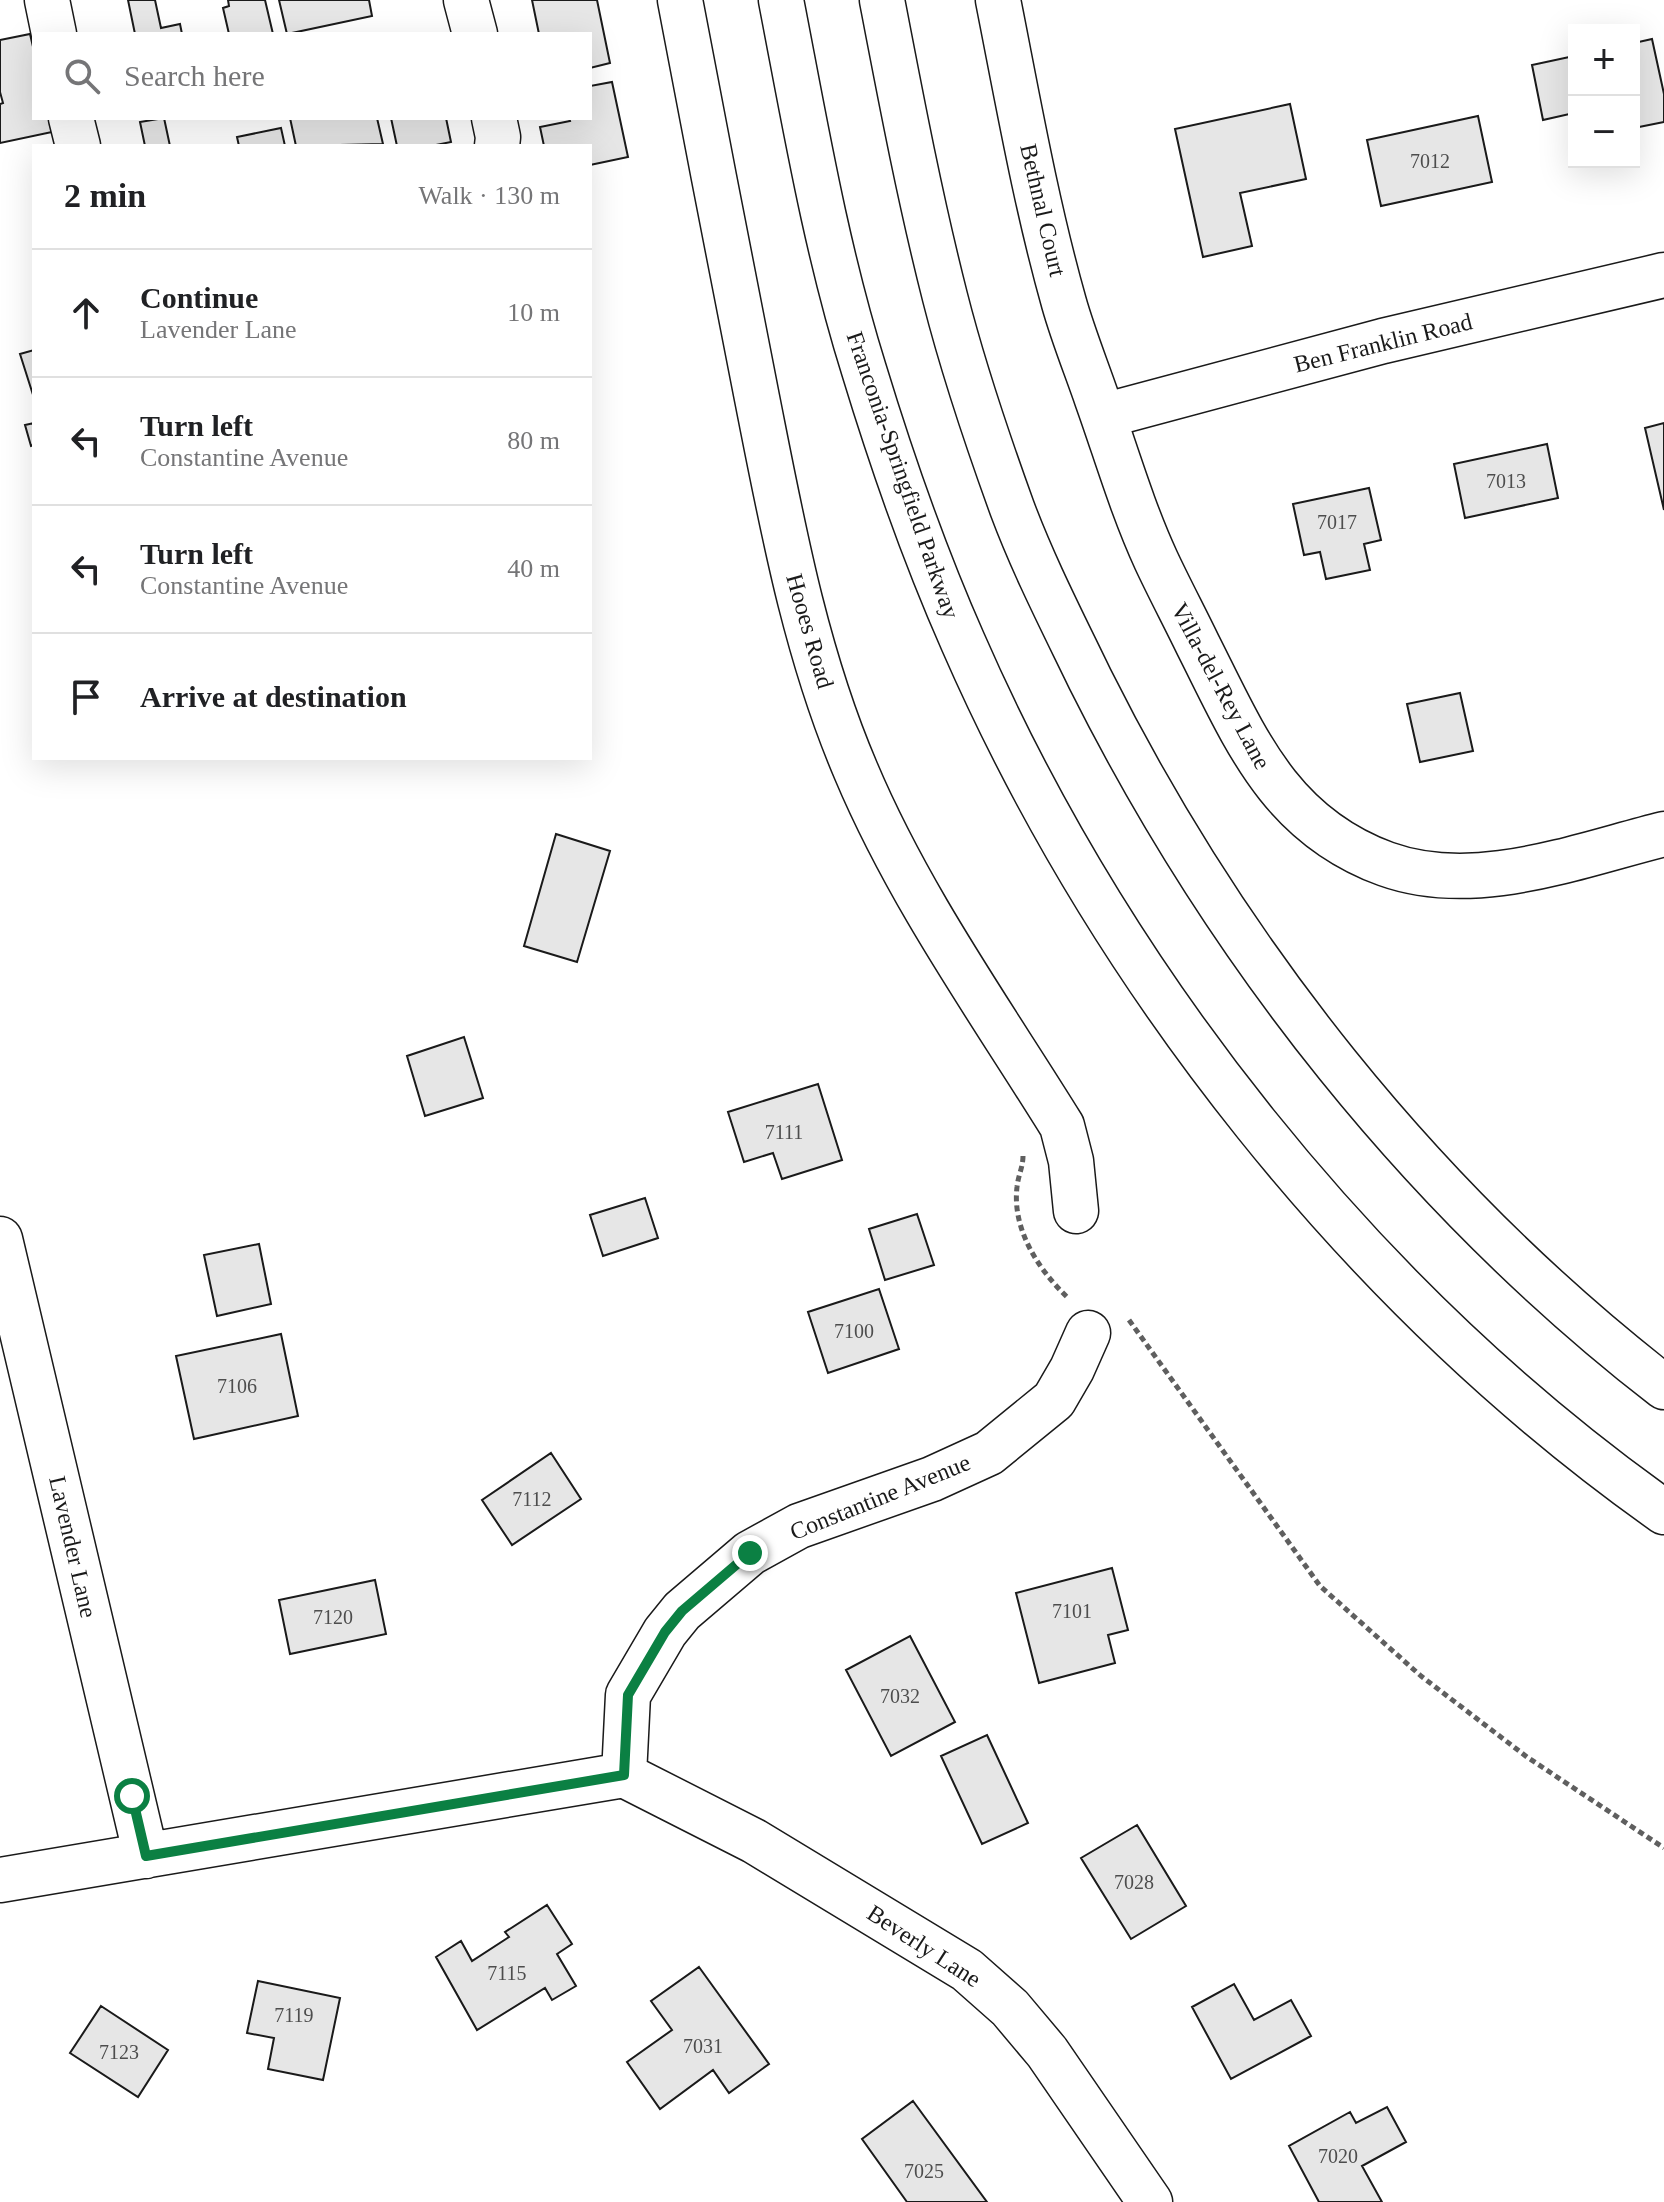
<!DOCTYPE html>
<meta charset="utf-8">
<style>
body{margin:0;font-family:"Times New Roman",serif;background:#f2f2f2;color:#202124}
.controls{position:absolute;right:24px;top:24px;display:grid;overflow:hidden;border-radius:0px;box-shadow:0 8px 32px #0002}
.controls button{width:72px;height:72px;display:grid;place-items:center;padding:0;border:0;border-bottom:2px solid #e0e0e0;background:#fff;color:#202124;font:40px sans-serif}
.stop{position:absolute;width:24px;height:24px;margin:-18px;border:6px solid #0b8043;border-radius:50%;background:#fff}
.stop.end{background:#0b8043;border-color:#fff;box-shadow:0 2px 8px #0008}
.list{margin:0;padding:0;list-style:none}
h2{display:flex;justify-content:space-between;align-items:center;height:104px;margin:0;padding:0 32px;font-size:34px}
h2 small{font-size:26px;font-weight:400;color:#757577}
.list li{display:grid;grid-template-columns:52px 1fr auto;gap:24px;align-items:center;box-sizing:border-box;height:128px;padding:0 32px;border-top:2px solid #e0e0e0}
.list b{display:block;font-size:30px;white-space:nowrap}
.list p{margin:0;font-size:26px;white-space:nowrap;color:#757577}
.list em{font-size:26px;font-style:normal;color:#757577}
.icon{flex:none;width:44px;height:44px;fill:none;stroke:currentColor;stroke-width:2;stroke-linecap:round;stroke-linejoin:round}
.map{position:relative;flex:none;width:1664px;height:2202px;overflow:hidden}
.search{position:absolute;background:#fff;box-shadow:0 8px 32px #0002;left:32px;top:32px;width:560px;height:88px;display:flex;align-items:center;gap:20px;box-sizing:border-box;padding:0 28px;border-radius:0px;color:#757577;font-size:30px}
.panel{position:absolute;background:#fff;box-shadow:0 8px 32px #0002;left:32px;top:144px;width:560px;height:616px;border-radius:0px}
.map>svg:first-child{display:block}
.building{fill:#e6e6e6;stroke:#1a1a1a;stroke-width:2}
.lines{fill:none;stroke-linecap:round;stroke-linejoin:round}
.minor-casing{stroke:#1a1a1a;stroke-width:47}
.major-casing{stroke:#1a1a1a;stroke-width:47}
.path{stroke:#5f5f5f;stroke-width:5;stroke-dasharray:6 4;stroke-linecap:butt}
.minor{stroke:#fff;stroke-width:44}
.major{stroke:#fff;stroke-width:44}
.route{stroke:#0b8043;stroke-width:10}
.labels{text-anchor:middle;stroke-width:6;stroke-linejoin:round;paint-order:stroke}
.number-label{font-size:20px;fill:#4d4d4d}
.street-label{font-size:24px;fill:#1a1a1a;stroke:#fff}
</style>
<div class="map">
<svg width="1664" height="2202" viewBox="0 0 1664 2202">
<rect width="100%" height="100%" fill="#fff"/>
<path class="building" d="M128 0H155L161 28 180 24 182 34H135Z
M228 0H265L273 34H229L223 8 229 6Z
M279 0H369L372 16 287 34Z
M532 0H597L610 63 590 68V34H539Z
M30 34 34 51V118H49L52 132 0 143V104L3 103 0 92V40Z
M1652 39 1664 94V122L1634 128V43Z
M1574 56V113L1543 120 1532 65Z
M612 82 628 157 590 165V146H544L540 127 570 121 569 118H590V86Z
M1290 104 1306 179 1240 193 1252 246 1203 257 1175 129Z
M1478 116 1492 182 1381 206 1367 140Z
M164 118 170 146H145L140 122Z
M290 118H377L383 144 296 146Z
M391 118H446L451 142 431 146H397Z
M281 128 285 146H239L237 137Z
M34 350V398L20 354Z
M34 423V445L31 446 25 425Z
M1664 423V510L1645 428Z
M1547 444 1558 498 1465 518 1454 464Z
M1369 488 1381 540 1364 544 1370 570 1326 579 1320 552 1304 555 1293 504Z
M1460 693 1473 751 1420 762 1407 704Z
M556 834 610 851 577 962 524 946Z
M464 1037 483 1098 425 1116 407 1056Z
M818 1084 842 1160 782 1179 773 1153 744 1162 728 1112Z
M645 1198 658 1238 603 1256 590 1215Z
M917 1214 934 1265 885 1280 869 1229Z
M259 1244 271 1304 217 1316 204 1255Z
M879 1289 899 1349 828 1373 808 1312Z
M281 1334 298 1416 194 1439 176 1356Z
M551 1453 581 1499 512 1545 482 1500Z
M1112 1568 1128 1630 1108 1635 1115 1663 1039 1683 1016 1593Z
M375 1580 386 1634 290 1654 279 1600Z
M910 1636 955 1722 891 1756 846 1670Z
M987 1735 1028 1823 982 1844 941 1756Z
M1137 1825 1186 1906 1131 1939 1081 1858Z
M547 1905 572 1944 557 1954 576 1986 552 2000 545 1988 477 2030 436 1957 461 1941 472 1961 509 1937 505 1932Z
M699 1967 769 2064 729 2093 713 2070 660 2109 627 2062 672 2030 651 2001Z
M258 1981 340 1998 323 2080 268 2069 274 2038 247 2033Z
M1234 1984 1254 2020 1291 2000 1311 2036 1231 2079 1192 2007Z
M101 2006 168 2050 138 2097 70 2053Z
M913 2101 987 2202H907L862 2139Z
M1387 2107 1406 2142 1362 2166 1382 2202H1319L1289 2146 1350 2112 1356 2123Z"/>
<g class="lines">
<defs>
<path id="minor" d="M47 0 54 34
M466 0 475 34
M680 0C705 133 731 265 757 398 782 524 805 652 856 771 909 897 990 1010 1062 1126L1071 1161 1076 1211
M998 0C1018 101 1036 204 1064 303 1073 335 1086 367 1097 399 1116 452 1132 508 1156 560 1169 588 1184 616 1198 645 1245 738 1279 825 1386 864 1475 896 1576 856 1664 834
M71 118 78 146
M494 118 498 137 497 146
M1103 416 1383 341 1664 275
M0 1239 146 1856
M624 1775 754 1841 967 1970 1010 2008 1047 2052 1150 2202
M0 1880 624 1775 628 1695 665 1632 682 1611 750 1553 799 1526 932 1479 989 1453 1054 1400 1072 1369 1088 1333"/>
<path id="major" d="M781 0C805 124 826 249 864 370 892 462 924 554 963 642 1111 981 1362 1298 1664 1512
M882 0C901 99 920 199 945 297 963 368 987 439 1012 508 1034 567 1063 623 1090 679 1227 953 1422 1199 1664 1387"/>
</defs>
<use href="#minor" class="minor-casing"/>
<use href="#major" class="major-casing"/>
<path class="path" d="M1023 1156C1023 1167 1018 1176 1017 1187 1012 1229 1038 1269 1067 1297
M1129 1320 1320 1586 1421 1676 1527 1757 1664 1848"/>
<use href="#minor" class="minor"/>
<use href="#major" class="major"/>
</g>
<g class="lines">
<path class="route" d="M132 1796 146 1856 624 1775 628 1695 665 1632 682 1611 750 1553"/>
</g>
<g class="labels">
<g class="number-label">
<text x="1430" y="168">7012</text>
<text x="1506" y="488">7013</text>
<text x="1337" y="529">7017</text>
<text x="784" y="1139">7111</text>
<text x="854" y="1338">7100</text>
<text x="237" y="1393">7106</text>
<text x="532" y="1506">7112</text>
<text x="1072" y="1618">7101</text>
<text x="333" y="1624">7120</text>
<text x="900" y="1703">7032</text>
<text x="1134" y="1889">7028</text>
<text x="507" y="1980">7115</text>
<text x="294" y="2022">7119</text>
<text x="703" y="2053">7031</text>
<text x="119" y="2059">7123</text>
<text x="1338" y="2163">7020</text>
<text x="924" y="2178">7025</text>
</g>
<g class="street-label">
<text transform="translate(1043 210) rotate(77)" y="8">Bethnal Court</text>
<text transform="translate(1383 343) rotate(-14)" y="8">Ben Franklin Road</text>
<text transform="translate(903 475) rotate(71)" y="8">Franconia-Springfield Parkway</text>
<text transform="translate(810 631) rotate(74)" y="8">Hooes Road</text>
<text transform="translate(1221 686) rotate(62)" y="8">Villa-del-Rey Lane</text>
<text transform="translate(880 1497) rotate(-22)" y="8">Constantine Avenue</text>
<text transform="translate(73 1547) rotate(77)" y="8">Lavender Lane</text>
<text transform="translate(924 1946) rotate(33)" y="8">Beverly Lane</text>
</g>
</g>
</svg>
<div class="controls">
<button>+</button>
<button>−</button>
</div>
<div class="stop" style="left:132px;top:1796px"></div>
<div class="stop end" style="left:750px;top:1553px"></div>
<div class="search"><svg class="icon" aria-label="search" viewBox="0 0 24 24"><circle cx="10" cy="10" r="6"/><path d="M15 15l6 6"/></svg>Search here</div>
<section class="panel">
<h2>2 min<small>Walk · 130 m</small></h2>
<ul class="list">
<li><svg class="icon" aria-label="ahead" viewBox="0 0 24 24"><path d="M12 20V5M6 11l6-6 6 6"/></svg><div><b>Continue</b><p>Lavender Lane</p></div><em>10 m</em></li>
<li><svg class="icon" aria-label="left" viewBox="0 0 24 24"><path d="M17 20v-9H6M10 6l-5 5 5 5"/></svg><div><b>Turn left</b><p>Constantine Avenue</p></div><em>80 m</em></li>
<li><svg class="icon" aria-label="left" viewBox="0 0 24 24"><path d="M17 20v-9H6M10 6l-5 5 5 5"/></svg><div><b>Turn left</b><p>Constantine Avenue</p></div><em>40 m</em></li>
<li><svg class="icon" aria-label="arrive" viewBox="0 0 24 24"><path d="M6 21V4h12l-3 4 3 4H6"/></svg><div><b>Arrive at destination</b></div></li>
</ul>
</section>
</div>
